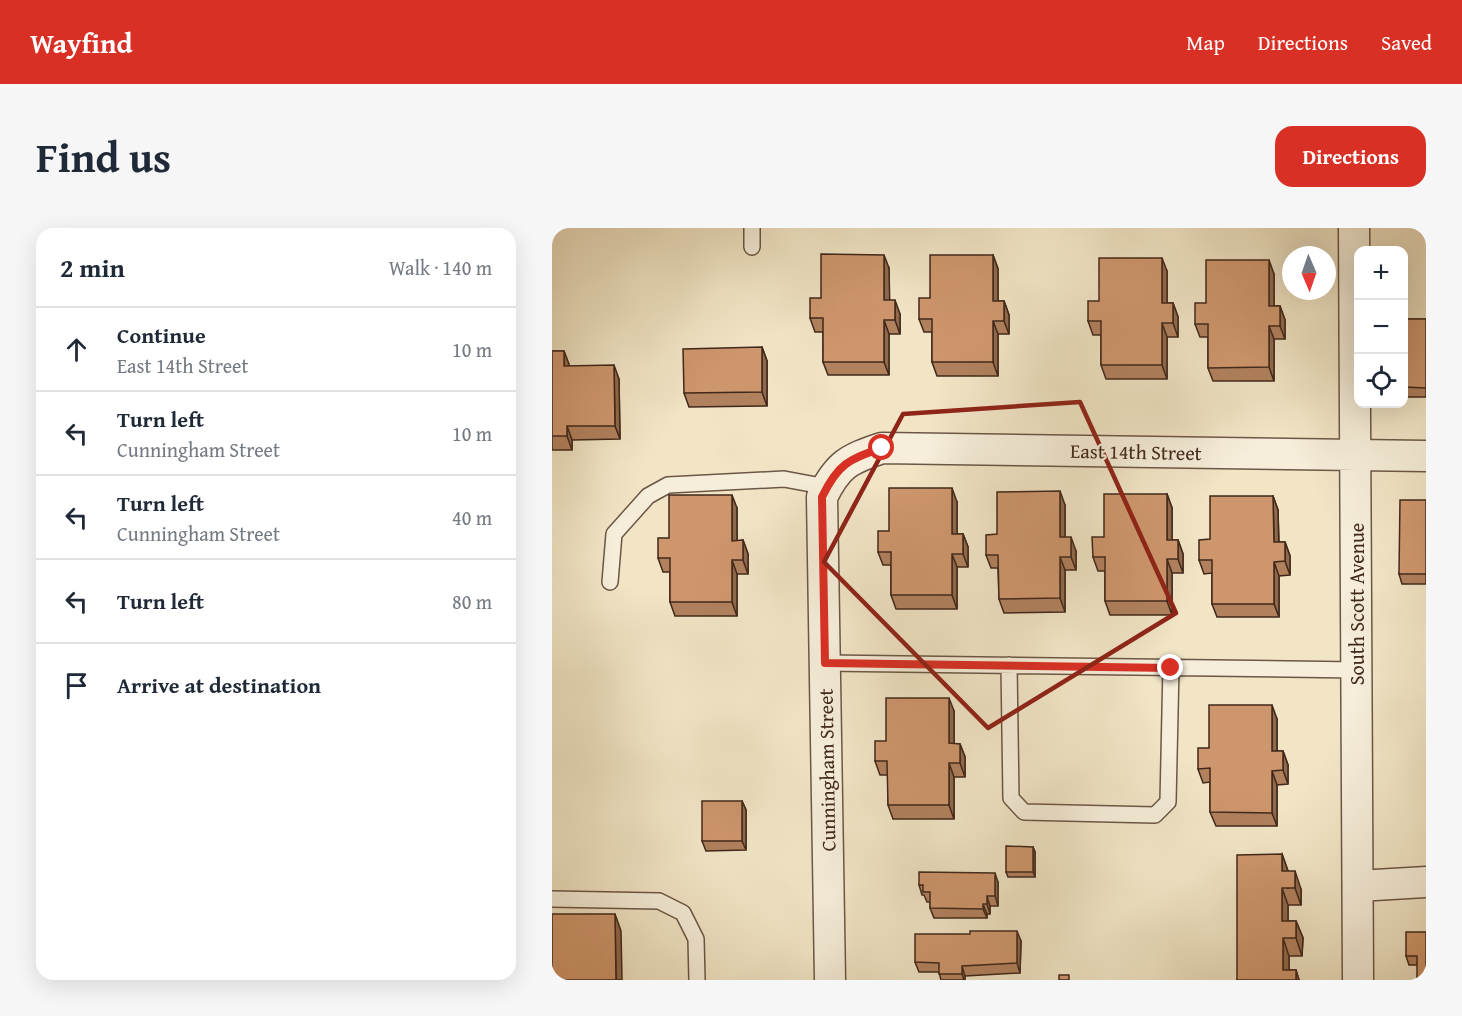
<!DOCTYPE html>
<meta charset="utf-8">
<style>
body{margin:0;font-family:"Gentium Book Plus",serif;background:#f6f6f7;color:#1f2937}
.controls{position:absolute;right:18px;top:18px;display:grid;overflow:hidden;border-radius:12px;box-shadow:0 6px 24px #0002}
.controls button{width:54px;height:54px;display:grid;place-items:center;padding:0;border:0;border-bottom:2px solid #e0e1e3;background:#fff;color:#1f2937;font:30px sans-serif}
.compass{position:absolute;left:730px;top:18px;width:54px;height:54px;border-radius:50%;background:#fff;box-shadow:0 6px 24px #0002;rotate:178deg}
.stop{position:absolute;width:18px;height:18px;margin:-14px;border:4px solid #d93025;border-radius:50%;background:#fff}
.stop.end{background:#d93025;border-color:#fff;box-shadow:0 2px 6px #0008}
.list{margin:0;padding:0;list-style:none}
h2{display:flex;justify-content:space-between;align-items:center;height:78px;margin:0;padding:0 24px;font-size:26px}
h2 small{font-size:20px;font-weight:400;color:#747a83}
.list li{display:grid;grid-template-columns:39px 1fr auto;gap:18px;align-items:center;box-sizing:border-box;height:84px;padding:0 24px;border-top:2px solid #e0e1e3}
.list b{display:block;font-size:22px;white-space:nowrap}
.list p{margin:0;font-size:20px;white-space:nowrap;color:#747a83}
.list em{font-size:20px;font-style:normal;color:#747a83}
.icon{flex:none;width:33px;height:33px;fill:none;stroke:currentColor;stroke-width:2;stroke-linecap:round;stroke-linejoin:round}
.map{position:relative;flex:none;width:874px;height:752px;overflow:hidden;border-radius:18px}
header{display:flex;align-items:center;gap:36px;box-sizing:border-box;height:84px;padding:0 30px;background:#d93025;color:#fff}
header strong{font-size:28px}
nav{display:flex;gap:33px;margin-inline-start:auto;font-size:21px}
.intro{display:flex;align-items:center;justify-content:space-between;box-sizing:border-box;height:144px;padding:0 36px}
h1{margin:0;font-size:42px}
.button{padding:15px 27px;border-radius:18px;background:#d93025;color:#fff;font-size:21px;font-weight:700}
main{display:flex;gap:36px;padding:0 36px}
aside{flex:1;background:#fff;border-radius:18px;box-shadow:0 6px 24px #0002}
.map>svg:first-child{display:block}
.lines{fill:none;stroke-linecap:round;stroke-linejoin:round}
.service-casing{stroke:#6c5746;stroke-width:18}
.minor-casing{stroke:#6c5746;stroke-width:33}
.service{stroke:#f6eeda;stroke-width:15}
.minor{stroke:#f6eeda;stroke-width:30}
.wall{fill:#b1815e;stroke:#40281b;stroke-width:1.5}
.shaded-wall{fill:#90694c;stroke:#40281b;stroke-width:1.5}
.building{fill:#ce966d;stroke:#40281b;stroke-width:1.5}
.route{stroke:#d93025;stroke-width:8}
.marked{fill:none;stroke:#8f2418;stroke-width:4.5;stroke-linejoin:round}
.labels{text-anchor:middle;stroke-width:4.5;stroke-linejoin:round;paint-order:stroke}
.street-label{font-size:20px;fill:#40281b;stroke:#f6eeda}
</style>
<header>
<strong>Wayfind</strong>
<nav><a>Map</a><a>Directions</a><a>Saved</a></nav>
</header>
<div class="intro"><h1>Find us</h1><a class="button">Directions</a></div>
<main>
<aside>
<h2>2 min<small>Walk · 140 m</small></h2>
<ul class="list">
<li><svg class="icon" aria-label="ahead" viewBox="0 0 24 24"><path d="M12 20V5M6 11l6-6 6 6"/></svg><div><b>Continue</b><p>East 14th Street</p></div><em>10 m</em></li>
<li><svg class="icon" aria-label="left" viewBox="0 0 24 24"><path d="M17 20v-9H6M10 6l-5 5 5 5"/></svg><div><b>Turn left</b><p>Cunningham Street</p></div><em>10 m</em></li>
<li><svg class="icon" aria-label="left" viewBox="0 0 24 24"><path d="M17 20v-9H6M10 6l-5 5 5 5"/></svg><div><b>Turn left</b><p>Cunningham Street</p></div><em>40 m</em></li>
<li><svg class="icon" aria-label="left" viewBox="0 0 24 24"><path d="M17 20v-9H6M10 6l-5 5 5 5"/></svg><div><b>Turn left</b></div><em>80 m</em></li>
<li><svg class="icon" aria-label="arrive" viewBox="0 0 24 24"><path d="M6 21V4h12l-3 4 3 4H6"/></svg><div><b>Arrive at destination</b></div></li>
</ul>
</aside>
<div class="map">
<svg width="874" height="752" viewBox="0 0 874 752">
<rect width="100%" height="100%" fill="#f1e5c6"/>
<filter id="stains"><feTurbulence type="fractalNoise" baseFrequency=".00333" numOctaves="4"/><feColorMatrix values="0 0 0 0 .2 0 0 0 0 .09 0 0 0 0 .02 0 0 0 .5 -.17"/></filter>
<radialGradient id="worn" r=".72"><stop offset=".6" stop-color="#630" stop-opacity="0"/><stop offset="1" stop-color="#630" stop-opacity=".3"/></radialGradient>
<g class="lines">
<defs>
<path id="service" d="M200 19V0
M58 354 62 306 96 268 116 257 232 251 275 259
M273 435 806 442
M457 437 459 570 472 584 603 587 616 574 619 439
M0 671 107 673 131 685 144 711 145 752"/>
<path id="minor" d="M802 0 806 752
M806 658 874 654
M278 752 270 269C286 236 297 231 330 220L874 228"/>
</defs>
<use href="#service" class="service-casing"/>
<use href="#minor" class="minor-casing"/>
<use href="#service" class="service"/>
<use href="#minor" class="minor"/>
</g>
<path class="wall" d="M441 27 446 41V73H452L457 87V106H446V148H385L380 134V104H372L367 91 378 70Z
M337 40V72L348 86V106H337V147H276L271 134V104H263L258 90 269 70Z
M615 43V75H621L626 89V109H615V151H554L549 137V107H541L536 93 547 73Z
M722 46V78H728L733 92V111H722V153H661L656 140V109H648L643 96Z
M852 91H874V169H852Z
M210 119 215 133V178L137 179 132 165Z
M0 123H12L17 138 67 151 68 211 20 212V222H0Z
M615 266 620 280V312H626L631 326V345H620V387H558L553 373V343H546L541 329 552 309Z
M721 268 726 282 727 314H733L738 328V347L727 348V389H665L660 376V345L652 346 647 332 658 311Z
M874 272V356H850L847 346Z
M405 274V306H411L416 319V339H405V381H344L339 367V337H331L326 324 337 303Z
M513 277V309L524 323V342H513V384L452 385 447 371 446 340H439L434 327 445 306Z
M185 280V313L191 312 196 326V346H185V388H123L118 374V344H111L106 330 117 310Z
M402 483V516H408L413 529V549H402V591H341L336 577V547H328L323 533 334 513Z
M725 491V523H731L736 537V556L725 557V598H664L658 584V554L651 555 646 541 657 520Z
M190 573 194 582V622L154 623 150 613Z
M481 619 483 624V649H456L454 644Z
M730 626 736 643 749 661V677H736V693H744L751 710 750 728H737V742H744L747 752H685Z
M446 654V678H438V686H435V690H382L378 680V674H375L372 667H370L367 657Z
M874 704 865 737H857L854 728Z
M469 713 468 745 413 748V752H389L387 744H367L363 734Z"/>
<path class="shaded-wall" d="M332 27 337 40 338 86 332 72Z
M441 27 446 41V87L441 73Z
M610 30 615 43V89L610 75Z
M717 32 722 46V92L717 78Z
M343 72 348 86V106L343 92Z
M452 73 457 87V106L452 93Z
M621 75 626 89V109L621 95Z
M728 78 733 92V111L728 98Z
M332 92 337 106V147L332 134Z
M441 93 446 106V148L441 134Z
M610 95 615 109V151L610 137Z
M717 98 722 111V153L717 139Z
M210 119 215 133V178L210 164Z
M12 123 17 136V152L12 138Z
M62 137 67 151 68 211 63 198Z
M15 198 20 212V222L15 208Z
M400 260 405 274V320L400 306Z
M508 263 513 277V323L508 309Z
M615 266 620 280V326L615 312Z
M180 267 185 280V327L180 313Z
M721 268 726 282 727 328 722 314Z
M411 306 416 319V339L411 326Z
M519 309 524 323V342L519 329Z
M191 312 196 326V346L191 332Z
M626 312 631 326V345L626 331Z
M733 314 738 328V347L733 333Z
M400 326 405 339V381L400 367Z
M508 329 513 342V384L508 370Z
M615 331 620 345V387L615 373Z
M180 332 185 346V388L180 374Z
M722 334 727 348V389L722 376Z
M397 470 402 483V529L397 515Z
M720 477 725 491V537L720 523Z
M408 516 413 529V549L408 535Z
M731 523 736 537V556L731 542Z
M397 535 402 549V591L397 577Z
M720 543 725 557V598L720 585Z
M190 573 194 582V622L190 613Z
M481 619 483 624V649L481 644Z
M730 626 736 643V661L730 643Z
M743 643 749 661V677L743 660Z
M443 645 446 654V678L443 668Z
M730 660 736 677V710L730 693Z
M435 668 438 678V686L435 676Z
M431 676 435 686V690L431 681Z
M63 686 69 703 70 752H64Z
M744 693 751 710 750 728 744 710Z
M465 703 469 713 468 745 465 735Z
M731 710 737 728V752L731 742Z
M410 738 413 748V752H412L410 746Z
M744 742 747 752H744Z"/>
<path class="building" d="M269 26 332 27V72H343V92H332V134H271V90H258V70H269Z
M378 27H441V73H452V93H441V134H380V91H367V70H378Z
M547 30H610V75H621V95H610V137H549V93H536V73H547Z
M654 32H717V78H728V98H717V139L656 140V96H643V75H654Z
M852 91H874V160L852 159Z
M210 119V164L132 165 131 121Z
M0 123H12V138L62 137 63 198H15V208H0Z
M337 260H400V306H411V326H400V367H339V324H326V303H337Z
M508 263V309H519V329H508V370L447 371 446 327H434V307L445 306V264Z
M552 266H615V312H626V331H615V373H553V329H541L540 309H552Z
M117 267H180V313L191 312V332H180V374H118V330H106V310H117Z
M658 268H721L722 314H733V333L722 334V376H660V332H647V312L658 311Z
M848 272H874V346H847Z
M334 470H397V515L408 516V535H397V577H336L335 533H323V513H334Z
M657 477H720V523H731V542L720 543V585L658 584V540L646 541V520H657Z
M150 573H190V613H150Z
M454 618 481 619V644H454Z
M730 626V643H743V660H730V693H744V710H731V742H744V752H685V627Z
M367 644 443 645V668H435V676H431V681L378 680V664H371V657H367Z
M0 686H63L64 752H0Z
M418 703H465V735L410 738V746H387V735L363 734V706H418Z
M854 704H874V752H865V728H854Z
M507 747H517V752H507Z"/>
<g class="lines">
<path class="route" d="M330 220C297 231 286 236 270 269L273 435 619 440"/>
</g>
<path class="marked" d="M528 174 624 385 436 500 272 334 351 186Z"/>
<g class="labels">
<g class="street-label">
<text transform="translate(584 224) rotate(1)" y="7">East 14th Street</text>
<text transform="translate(805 376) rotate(-90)" y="7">South Scott Avenue</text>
<text transform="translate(275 542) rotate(-91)" y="7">Cunningham Street</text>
</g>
</g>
<rect width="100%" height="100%" filter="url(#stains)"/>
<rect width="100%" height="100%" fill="url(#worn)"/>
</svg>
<div class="controls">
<button>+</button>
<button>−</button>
<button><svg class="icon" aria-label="locate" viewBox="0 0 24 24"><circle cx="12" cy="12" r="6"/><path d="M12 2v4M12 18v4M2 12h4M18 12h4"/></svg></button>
</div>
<svg class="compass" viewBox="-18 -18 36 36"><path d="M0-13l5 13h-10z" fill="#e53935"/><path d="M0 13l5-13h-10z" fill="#747a83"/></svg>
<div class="stop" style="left:330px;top:220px"></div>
<div class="stop end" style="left:619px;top:440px"></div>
</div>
</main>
